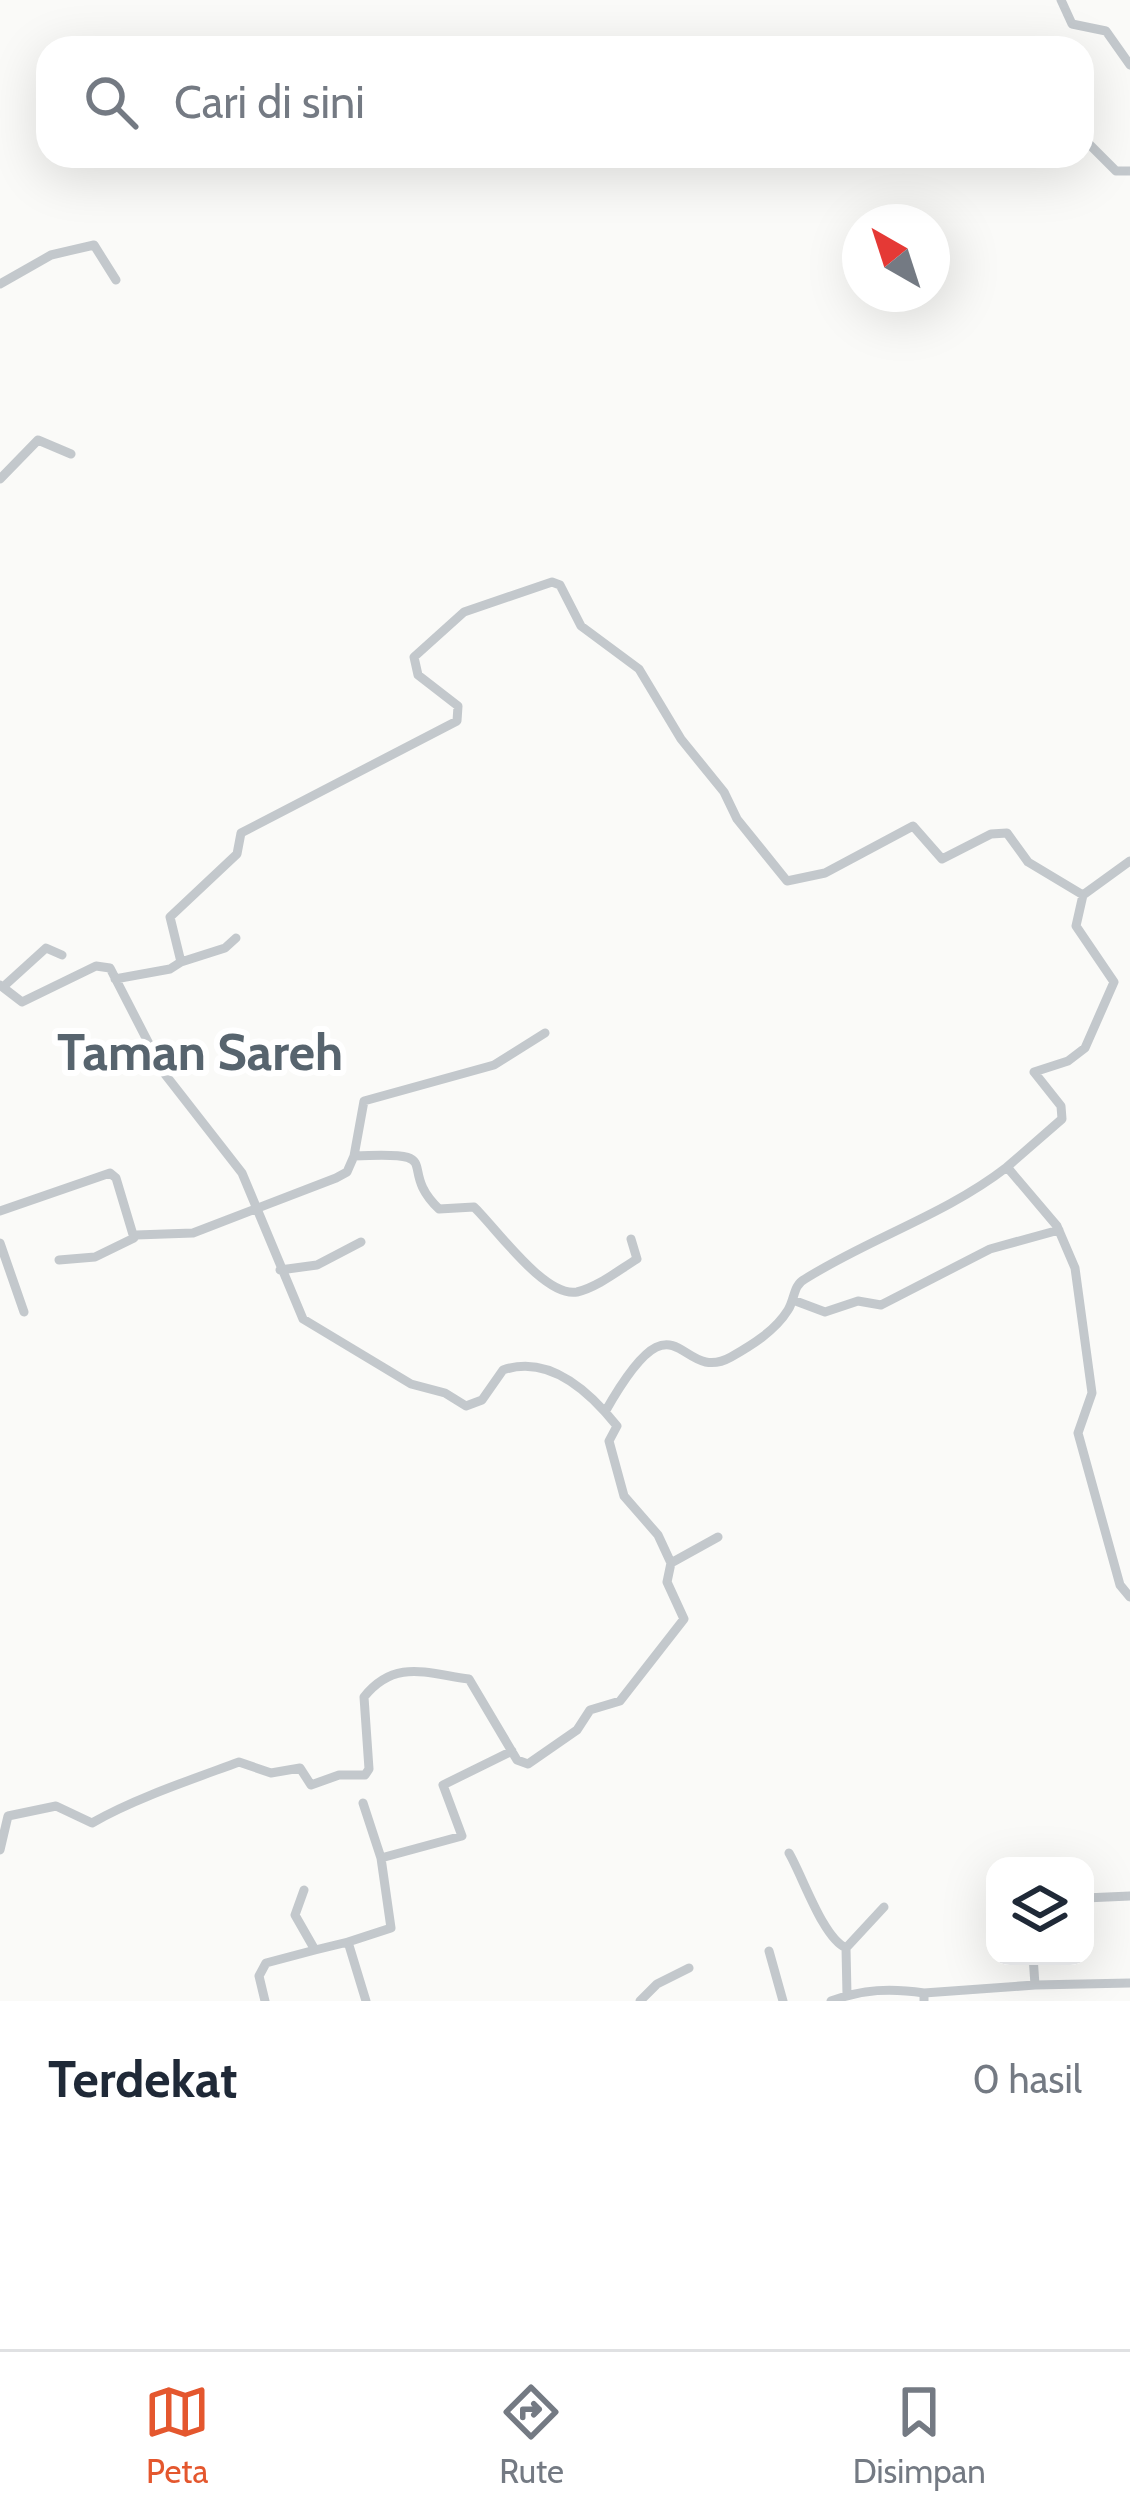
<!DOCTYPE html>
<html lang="id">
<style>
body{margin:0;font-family:Cabin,sans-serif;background:#f6f6f7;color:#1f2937}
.controls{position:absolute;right:36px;bottom:36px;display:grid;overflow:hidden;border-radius:24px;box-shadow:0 12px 48px #0002}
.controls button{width:108px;height:108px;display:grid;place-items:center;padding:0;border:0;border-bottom:3px solid #e0e1e3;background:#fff;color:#1f2937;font:60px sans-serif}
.compass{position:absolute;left:842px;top:204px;width:108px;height:108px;border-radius:50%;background:#fff;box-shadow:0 12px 48px #0002;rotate:321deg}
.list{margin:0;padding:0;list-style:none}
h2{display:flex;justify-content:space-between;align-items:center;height:156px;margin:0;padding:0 48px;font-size:51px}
h2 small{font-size:39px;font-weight:400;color:#747a83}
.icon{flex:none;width:66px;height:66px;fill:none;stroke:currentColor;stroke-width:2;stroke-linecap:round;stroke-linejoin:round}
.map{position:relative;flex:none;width:1130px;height:2001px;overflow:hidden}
.search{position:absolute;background:#fff;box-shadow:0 12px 48px #0002;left:36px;right:36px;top:36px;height:132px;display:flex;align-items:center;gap:30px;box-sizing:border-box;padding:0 42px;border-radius:36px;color:#747a83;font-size:45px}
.sheet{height:348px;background:#fff}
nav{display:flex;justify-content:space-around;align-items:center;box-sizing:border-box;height:168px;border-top:3px solid #e0e1e3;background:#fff;font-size:33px;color:#747a83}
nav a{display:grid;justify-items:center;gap:6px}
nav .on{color:#e4572e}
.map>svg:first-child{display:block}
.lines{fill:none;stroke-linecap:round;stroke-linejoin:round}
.minor{stroke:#c3c8cc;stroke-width:9}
.labels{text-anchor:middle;stroke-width:12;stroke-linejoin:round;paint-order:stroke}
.quarter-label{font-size:51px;font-weight:bold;fill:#57646e;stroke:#fff}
</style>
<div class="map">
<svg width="1130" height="2001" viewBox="0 0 1130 2001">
<rect width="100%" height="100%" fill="#fafaf8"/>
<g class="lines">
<path class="minor" d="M1061 0 1072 24 1106 31 1130 65
M1082 137 1116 171H1130
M0 284 51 255 94 245 116 280
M0 479 38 440 71 454
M1083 895 1076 926 1114 982 1085 1048 1068 1061 1034 1072 1061 1106 1062 1119 1007 1167 1057 1226 1075 1268 1092 1393 1078 1433 1120 1585 1130 1597
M181 962 225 948 236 938
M115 979 170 969 181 962 170 917 237 854 241 833 457 721 458 706 418 675 414 657 464 612 552 582 560 585 581 626 639 669 681 739 724 792 737 819 787 881 825 873 913 826 942 859 991 834 1007 833 1028 862 1083 895 1130 861
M0 985 22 1002 96 966 110 968 164 1073 242 1173 303 1319 411 1384 445 1393 466 1406 482 1400 503 1370C549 1354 590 1392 617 1426L609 1441 624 1496 658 1535 671 1563 667 1582 684 1619 620 1701 590 1710 577 1730 528 1764 517 1760 469 1679C428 1674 395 1658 364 1697L369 1769 365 1775H339L311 1785 300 1768 271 1773 239 1762C193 1779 133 1799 92 1823L56 1806 8 1816 0 1850
M3 987 46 948 62 955
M354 1156 364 1101 494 1065 545 1033
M0 1211 110 1173 116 1178 134 1238 95 1257 59 1260
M136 1235 193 1233 336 1178 347 1172 354 1156C451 1151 394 1166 439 1209L474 1207C496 1228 545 1298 577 1292 598 1287 619 1270 637 1259L631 1239
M0 1243 24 1312
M280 1270 317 1265 361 1242
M793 1300 825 1312 858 1301 881 1305 990 1249 1059 1230
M605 1412C679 1281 677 1387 731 1357 752 1345 775 1331 788 1310 795 1299 793 1285 805 1279 870 1238 945 1215 1007 1167
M671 1563 718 1537
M363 1803 381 1858
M789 1853C803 1877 823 1938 846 1948
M304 1890 295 1915 315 1950 348 1942
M1085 1898 1130 1896
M769 1951 783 2001
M1035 1985 1130 1983
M924 1993 1035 1985 1033 1956
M847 1995 846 1948 884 1907
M265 2001 259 1976 266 1963 315 1950
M366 2001 348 1942 391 1928 381 1858 462 1836 443 1785 512 1751
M640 2001 657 1984 689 1968
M831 2001C863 1989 891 1988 924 1993V2001"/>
</g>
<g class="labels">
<g class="quarter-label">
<text x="200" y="1070">Taman Sareh</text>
</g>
</g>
</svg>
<div class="controls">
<button><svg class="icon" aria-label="layers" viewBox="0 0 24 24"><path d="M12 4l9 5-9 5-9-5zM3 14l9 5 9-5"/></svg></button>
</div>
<svg class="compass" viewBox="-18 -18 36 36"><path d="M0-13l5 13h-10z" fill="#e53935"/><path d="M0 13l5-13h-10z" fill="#747a83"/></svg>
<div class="search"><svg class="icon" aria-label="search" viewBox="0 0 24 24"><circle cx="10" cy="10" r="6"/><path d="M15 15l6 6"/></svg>Cari di sini</div>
</div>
<section class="sheet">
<h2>Terdekat<small>0 hasil</small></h2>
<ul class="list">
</ul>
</section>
<nav>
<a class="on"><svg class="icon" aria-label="map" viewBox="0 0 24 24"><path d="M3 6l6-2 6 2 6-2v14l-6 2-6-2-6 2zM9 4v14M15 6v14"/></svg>Peta</a>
<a><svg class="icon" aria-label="directions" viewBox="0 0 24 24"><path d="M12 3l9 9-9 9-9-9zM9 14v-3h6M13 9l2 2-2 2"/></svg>Rute</a>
<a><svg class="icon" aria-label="saved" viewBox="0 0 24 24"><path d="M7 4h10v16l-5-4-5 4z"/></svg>Disimpan</a>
</nav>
